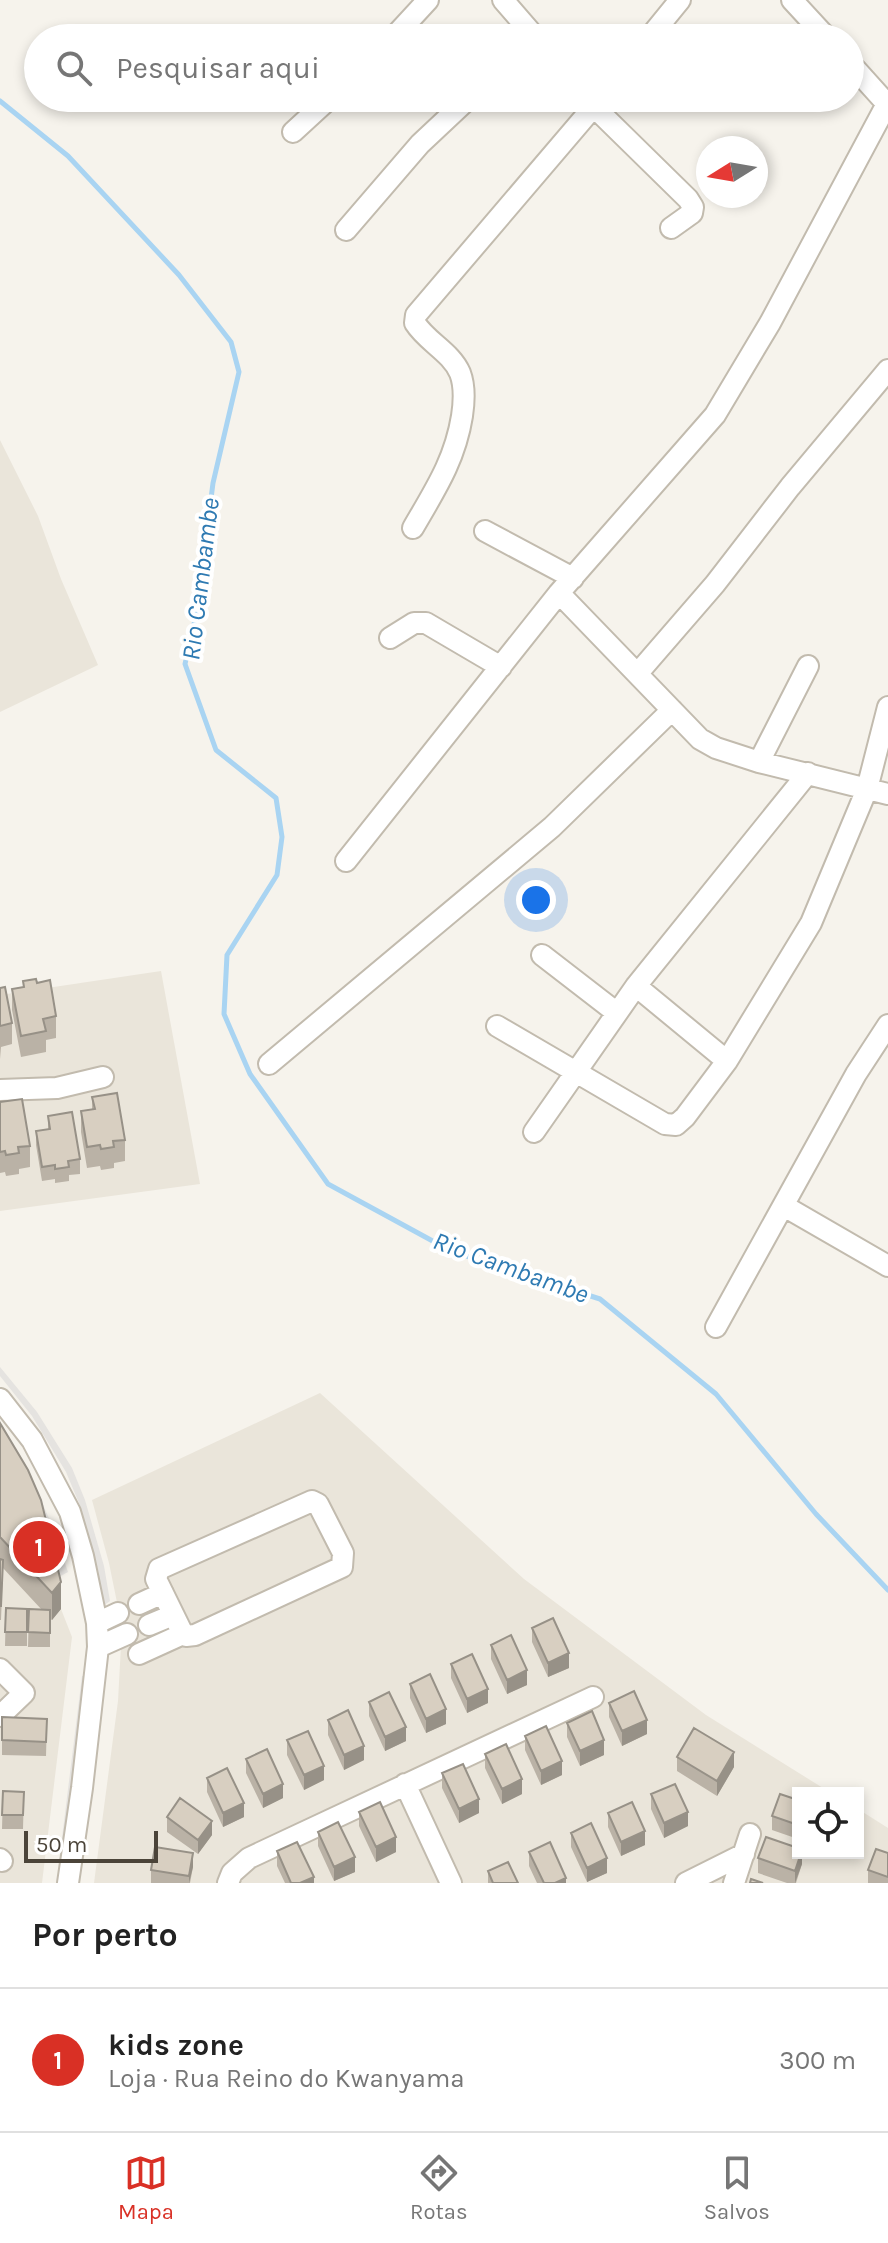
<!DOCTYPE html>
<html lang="pt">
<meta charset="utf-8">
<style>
body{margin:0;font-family:Karla,sans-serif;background:#f2f2f2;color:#222}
.controls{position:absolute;right:24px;bottom:24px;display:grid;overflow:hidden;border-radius:0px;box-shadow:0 4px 12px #0003}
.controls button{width:72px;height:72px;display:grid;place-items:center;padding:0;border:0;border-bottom:2px solid #e0e0e0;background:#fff;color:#222;font:40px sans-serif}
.compass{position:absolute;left:696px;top:136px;width:72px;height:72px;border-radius:50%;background:#fff;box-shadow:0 4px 12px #0003;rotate:259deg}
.scale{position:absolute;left:24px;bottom:20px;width:134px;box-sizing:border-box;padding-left:8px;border:4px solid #4b4439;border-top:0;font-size:22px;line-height:28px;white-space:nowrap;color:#4b4439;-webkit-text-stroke:6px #fff;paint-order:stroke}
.you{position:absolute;left:536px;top:900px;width:28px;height:28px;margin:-20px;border:6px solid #fff;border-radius:50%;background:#1a73e8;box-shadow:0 0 0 12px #1a73e833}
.badge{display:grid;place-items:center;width:52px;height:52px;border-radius:50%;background:#d93025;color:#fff;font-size:26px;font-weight:700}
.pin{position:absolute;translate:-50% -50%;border:4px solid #fff;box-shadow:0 2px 8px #0006}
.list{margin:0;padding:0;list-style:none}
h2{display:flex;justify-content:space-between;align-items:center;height:104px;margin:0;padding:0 32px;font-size:34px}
h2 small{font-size:26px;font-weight:400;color:#767676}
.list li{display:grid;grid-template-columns:52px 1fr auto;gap:24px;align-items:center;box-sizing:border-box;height:144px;padding:0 32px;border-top:2px solid #e0e0e0}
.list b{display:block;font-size:30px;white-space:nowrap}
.list p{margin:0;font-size:26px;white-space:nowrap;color:#767676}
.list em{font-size:26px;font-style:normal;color:#767676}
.icon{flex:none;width:44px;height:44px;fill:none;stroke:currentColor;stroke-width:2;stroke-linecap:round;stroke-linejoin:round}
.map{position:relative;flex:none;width:888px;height:1883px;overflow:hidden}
.search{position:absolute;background:#fff;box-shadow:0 4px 12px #0003;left:24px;right:24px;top:24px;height:88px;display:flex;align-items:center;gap:20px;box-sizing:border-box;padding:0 28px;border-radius:44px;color:#767676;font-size:30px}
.sheet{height:248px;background:#fff}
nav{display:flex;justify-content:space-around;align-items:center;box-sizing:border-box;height:112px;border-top:2px solid #e0e0e0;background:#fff;font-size:22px;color:#767676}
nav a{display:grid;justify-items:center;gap:4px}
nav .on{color:#d93025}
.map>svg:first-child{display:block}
.residential{fill:#eae5da}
.parking{fill:#e5e3e0}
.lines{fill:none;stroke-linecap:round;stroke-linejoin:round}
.stream{stroke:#a9d4f2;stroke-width:5}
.minor-casing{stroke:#c2bbae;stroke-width:24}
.minor{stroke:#fff;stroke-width:20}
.wall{fill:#bab2a6}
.shaded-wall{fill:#979187}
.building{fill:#d8cfc1;stroke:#979187;stroke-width:2}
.labels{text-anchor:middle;stroke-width:8;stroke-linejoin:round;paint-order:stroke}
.water-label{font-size:26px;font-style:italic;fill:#2e7ab2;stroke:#fff}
</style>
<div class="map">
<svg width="888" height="1883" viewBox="0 0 888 1883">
<rect width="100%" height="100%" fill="#f6f3ec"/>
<path class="residential" d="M0 440 38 516 61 579 98 665 0 712Z
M161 971 200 1184 0 1211V995Z
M320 1393 524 1579 706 1715 831 1793H798V1853H858V1809L888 1828V1883H94L118 1701 122 1627 109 1563 92 1500Z
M0 1450 50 1559 61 1609 72 1637 42 1883H0Z"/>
<path class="parking" d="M0 1367 37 1412 72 1468 85 1500 104 1566 110 1601 103 1606 98 1570 79 1503 66 1472 32 1416 0 1376Z
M0 1429 30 1475 51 1523 68 1572 57 1578Z
M82 1676H88L65 1863 59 1862Z"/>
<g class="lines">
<path class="stream" d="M0 101 68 156 179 275 231 342 239 372 213 483 196 615 185 664 216 750 276 798 282 837 277 875 227 955 224 1014 250 1074 328 1184 451 1251 600 1299 716 1394 816 1514 888 1590"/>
<defs>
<path id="minor" d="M503 0 536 38
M792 0 827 38
M393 38 428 0
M649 38 680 0
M850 63 887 104
M585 98 688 199 693 207 692 213 671 228
M293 132 330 98
M346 230 420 144 469 98
M413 528C435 490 455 460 462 416 464 403 465 386 460 373 451 352 427 342 415 323L416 315 601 98
M485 531 573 578
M559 593 700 739 716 748 759 762 888 794
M390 638 414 623H426L501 667
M638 673 715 584 790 487 888 370
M759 762 808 666
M346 861 559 593 715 415 770 323 888 102
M542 955 617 1013
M636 986 727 1061
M497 1026 665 1124 676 1125 685 1117 727 1061 811 923 867 789 888 707
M269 1064 552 827 672 710
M0 1090 57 1088 103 1077
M534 1132 636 986 808 773
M784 1206 888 1266
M716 1327 856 1074 888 1025
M0 1399 32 1440 70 1512 83 1556 97 1623 98 1647 82 1788 68 1883
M312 1501 318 1504 343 1553 342 1567 195 1635 186 1636 183 1634 156 1579 159 1569Z
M139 1604 163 1593
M97 1623 118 1613
M149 1625 173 1615
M98 1647 127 1634
M139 1654 183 1634
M0 1669 24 1693 0 1716
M405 1784 451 1883
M0 1859 2 1861
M228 1883 232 1873 249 1858 593 1697
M686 1883 744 1854
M734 1883 750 1834"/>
</defs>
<use href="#minor" class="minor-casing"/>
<use href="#minor" class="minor"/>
</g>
<path class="wall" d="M23 981 37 983 56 1016V1038L46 1040V1052L21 1057 12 1010V989L23 987Z
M0 988 12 1023V1044L1 1047 0 1059Z
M92 1097 125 1140V1161L114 1163V1168L101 1170 100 1166 87 1168 81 1132V1111L92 1109Z
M0 1102 30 1146V1167L19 1169V1174L6 1176 5 1172 0 1173Z
M48 1116 80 1159V1174L69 1175V1181L55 1183V1179L42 1181 36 1145V1131L48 1129Z
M0 1423 61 1609 52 1620 50 1619V1647H28L29 1609 42 1610 3 1568 1 1620H0Z
M6 1608 27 1609V1646H5Z
M532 1628 569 1668 548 1677 532 1642Z
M491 1645 527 1685 507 1694 491 1659Z
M451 1664 488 1703 467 1713 451 1678Z
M410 1684 446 1724 426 1733 410 1698Z
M369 1702 406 1741 385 1751 369 1716Z
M609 1703 647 1734 622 1746 609 1717Z
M2 1717 47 1719 46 1756 2 1755Z
M328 1720 364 1760 344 1770 328 1735Z
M567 1723 604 1755 580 1766 567 1737Z
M525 1736 562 1775 541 1785 525 1750Z
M287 1740 324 1780 304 1790 287 1755Z
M485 1754 522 1794 502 1804 485 1768Z
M677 1757 734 1767 717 1796 677 1771Z
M246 1759 283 1798 263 1808 246 1773Z
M442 1773 479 1813 459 1823 442 1788Z
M207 1778 244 1817 223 1827 207 1792Z
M3 1791 24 1792 23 1829H2Z
M651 1794 688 1826 664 1838 651 1809Z
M798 1800V1839L772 1830V1816Z
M359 1812 396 1852 376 1862 359 1826Z
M608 1813 645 1845 621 1856 608 1827Z
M167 1817 212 1835 198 1854 167 1832Z
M318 1832 355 1872 334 1881 318 1846Z
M571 1833 607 1873 587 1882 571 1847Z
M277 1851 314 1883H285L277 1866Z
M529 1852 566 1883H537L529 1866Z
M802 1853V1864L796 1883H787L758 1873V1858Z
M888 1853V1883H868V1870Z
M193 1867 190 1883H151V1870Z
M488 1871 518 1883H488Z"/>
<path class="shaded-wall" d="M61 1582V1609L52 1620V1593Z
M569 1653V1668L548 1677V1663Z
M527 1670V1685L507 1694V1680Z
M488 1689V1703L467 1713V1699Z
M446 1709V1724L426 1733V1719Z
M647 1720V1734L622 1746V1731Z
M406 1727V1741L385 1751V1737Z
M604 1740V1755L580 1766V1751Z
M364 1746V1760L344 1770V1755Z
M734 1752V1767L717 1796V1781Z
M562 1761V1775L541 1785V1771Z
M324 1766V1780L304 1790V1775Z
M522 1779V1794L502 1804V1789Z
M283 1784V1798L263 1808V1794Z
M479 1799V1813L459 1823V1809Z
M244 1803V1817L223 1827V1813Z
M688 1812V1826L664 1838V1823Z
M212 1821V1835L198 1854V1840Z
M645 1831V1845L621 1856V1842Z
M396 1837V1852L376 1862V1847Z
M193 1853V1867L189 1883V1876Z
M801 1853H802V1864L795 1883V1871Z
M355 1857V1872L334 1881V1867Z
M607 1858V1873L587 1882V1868Z
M314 1877V1883H300Z
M566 1878V1883H555Z"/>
<path class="building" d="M36 979 37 983 50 980 56 1016 43 1019 46 1031 21 1036 12 989 24 987 23 981Z
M5 987 12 1023 0 1026V988Z
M117 1093 125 1140 113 1141 114 1147 101 1149 100 1145 87 1147 81 1111 95 1109 92 1097Z
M22 1099 30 1146 18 1147 19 1153 6 1155 5 1151 0 1152V1102Z
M72 1112 80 1159 68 1161 69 1167 55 1169V1165L42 1167 36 1131 50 1129 48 1116Z
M0 1423 28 1470 41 1500 61 1582 52 1593 0 1537Z
M0 1559 3 1560 1 1606H0Z
M6 1608 27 1609V1632H5Z
M29 1609 50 1610V1633L28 1632Z
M553 1618 569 1653 548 1663 532 1628Z
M511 1635 527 1670 507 1680 491 1645Z
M472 1654 488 1689 467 1699 451 1664Z
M430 1674 446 1709 426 1719 410 1684Z
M634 1691 647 1720 622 1731 609 1703Z
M389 1692 406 1727 385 1737 369 1702Z
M348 1710 364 1746 344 1755 328 1720Z
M592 1711 604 1740 580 1751 567 1723Z
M2 1717 47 1719 46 1742 2 1740Z
M546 1726 562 1761 541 1771 525 1736Z
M694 1728 734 1752 717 1781 677 1757Z
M308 1731 324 1766 304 1775 287 1740Z
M506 1744 522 1779 502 1789 485 1754Z
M267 1749 283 1784 263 1794 246 1759Z
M463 1764 479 1799 459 1809 442 1773Z
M227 1768 244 1803 223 1813 207 1778Z
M675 1784 688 1812 664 1823 651 1794Z
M3 1791 24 1792 23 1815H2Z
M780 1794 798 1800V1825L772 1816Z
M180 1798 212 1821 198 1840 167 1817Z
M380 1802 396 1837 376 1847 359 1812Z
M632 1802 645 1831 621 1842 608 1813Z
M338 1822 355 1857 334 1867 318 1832Z
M591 1823 607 1858 587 1868 571 1833Z
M766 1837 798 1848V1853H801L795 1871 758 1858Z
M297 1842 314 1877 300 1883H291L277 1851Z
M550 1842 566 1878 555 1883H544L529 1852Z
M155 1847 193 1853 189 1876 151 1870Z
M876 1849 888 1853V1877L868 1870Z
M508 1862 518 1883H493L488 1871Z
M751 1879 763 1883H750Z"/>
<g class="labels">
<g class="water-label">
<text transform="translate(200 579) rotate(-83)" y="9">Rio Cambambe</text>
<text transform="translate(511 1267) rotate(20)" y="9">Rio Cambambe</text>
</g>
</g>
</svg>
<div class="controls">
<button><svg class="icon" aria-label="locate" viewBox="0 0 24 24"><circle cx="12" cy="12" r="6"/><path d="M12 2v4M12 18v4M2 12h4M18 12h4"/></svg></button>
</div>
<svg class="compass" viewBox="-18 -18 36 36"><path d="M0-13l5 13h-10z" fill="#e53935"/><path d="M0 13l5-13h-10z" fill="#767676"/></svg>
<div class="scale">50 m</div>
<div class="you"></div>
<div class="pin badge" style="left:39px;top:1547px">1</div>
<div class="search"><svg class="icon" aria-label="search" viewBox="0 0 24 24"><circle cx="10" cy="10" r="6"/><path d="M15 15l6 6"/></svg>Pesquisar aqui</div>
</div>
<section class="sheet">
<h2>Por perto<small></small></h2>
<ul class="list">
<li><span class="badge">1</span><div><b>kids zone</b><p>Loja · Rua Reino do Kwanyama</p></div><em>300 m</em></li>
</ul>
</section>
<nav>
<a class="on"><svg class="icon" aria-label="map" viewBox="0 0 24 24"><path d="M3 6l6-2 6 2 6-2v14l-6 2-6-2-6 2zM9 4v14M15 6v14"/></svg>Mapa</a>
<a><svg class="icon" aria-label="directions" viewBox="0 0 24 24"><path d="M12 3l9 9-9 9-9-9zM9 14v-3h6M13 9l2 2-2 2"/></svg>Rotas</a>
<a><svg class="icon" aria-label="saved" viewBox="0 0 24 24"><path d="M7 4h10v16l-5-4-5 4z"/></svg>Salvos</a>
</nav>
